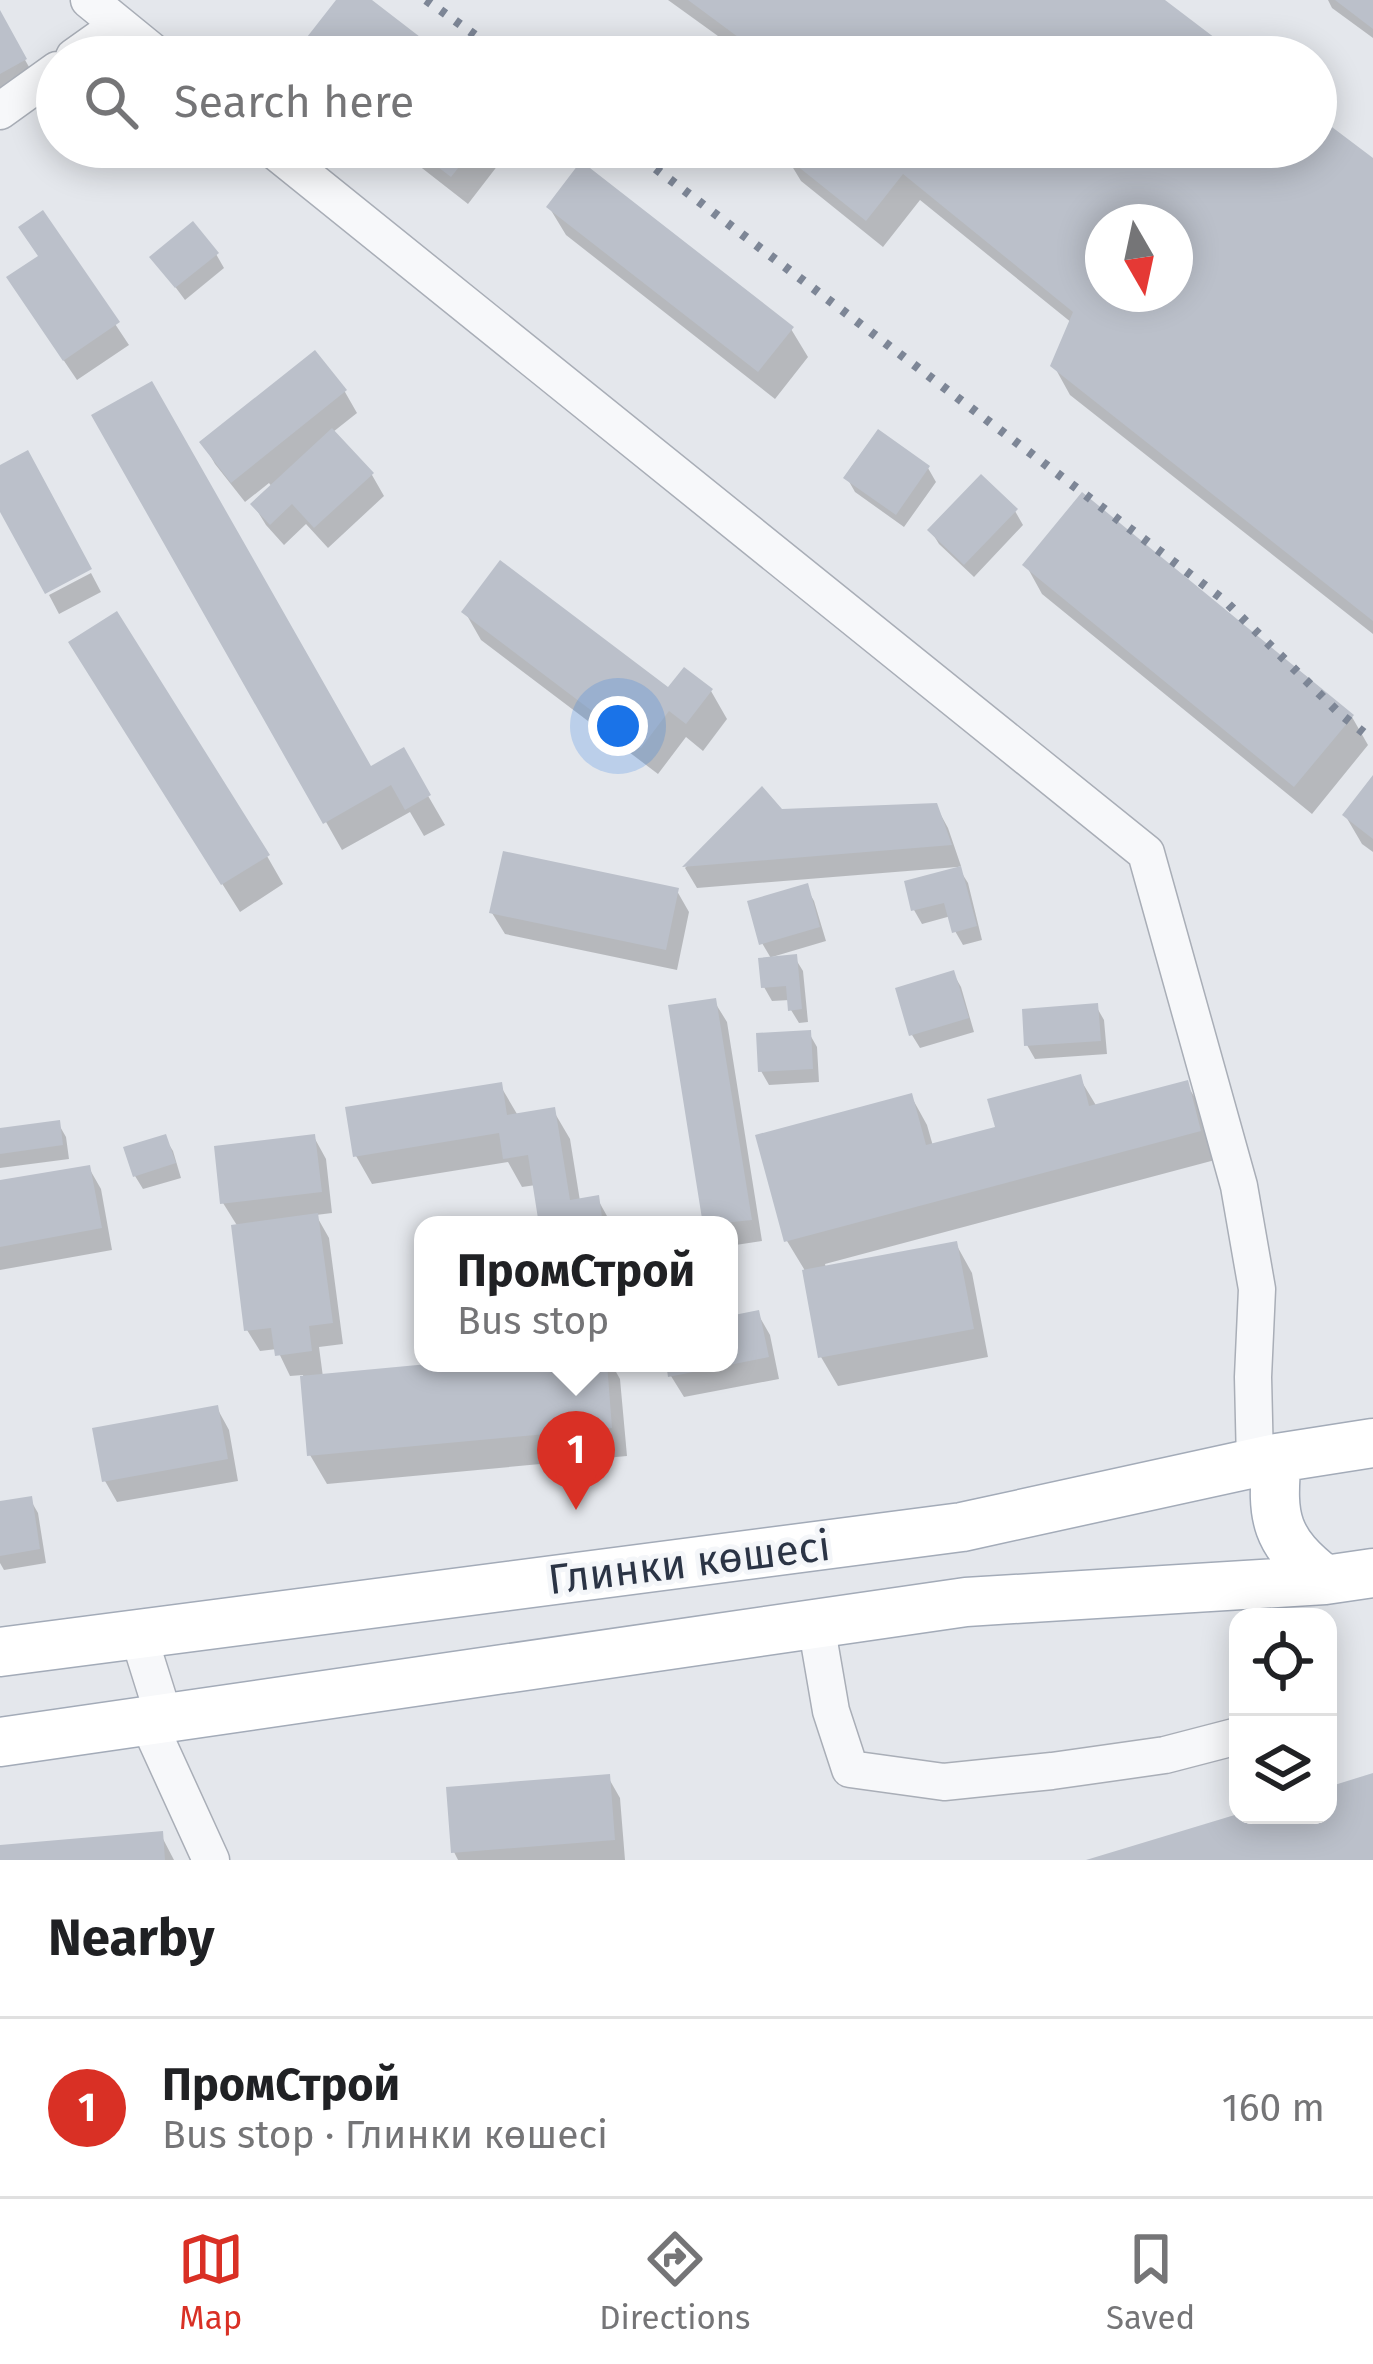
<!DOCTYPE html>
<meta charset="utf-8">
<style>
body{margin:0;font-family:"Fira Sans",sans-serif;background:#f6f6f6;color:#202124}
.controls{position:absolute;right:36px;bottom:36px;display:grid;overflow:hidden;border-radius:24px;box-shadow:0 6px 30px #0003}
.controls button{width:108px;height:108px;display:grid;place-items:center;padding:0;border:0;border-bottom:3px solid #e0e0e0;background:#fff;color:#202124;font:60px sans-serif}
.compass{position:absolute;left:1085px;top:204px;width:108px;height:108px;border-radius:50%;background:#fff;box-shadow:0 6px 30px #0003;rotate:171deg}
.you{position:absolute;left:618px;top:726px;width:42px;height:42px;margin:-30px;border:9px solid #fff;border-radius:50%;background:#1a73e8;box-shadow:0 0 0 18px #1a73e833}
.badge{display:grid;place-items:center;width:78px;height:78px;border-radius:50%;background:#d93025;color:#fff;font-size:39px;font-weight:700}
.pin{position:absolute;translate:-50% -99px;filter:drop-shadow(0 3px 6px #0008)}
.pin::after{content:'';position:absolute;top:63px;width:42px;height:36px;background:inherit;clip-path:polygon(0 0,100% 0,50% 100%)}
.popup{position:absolute;left:414px;top:1216px;width:324px;height:156px;box-sizing:border-box;display:grid;place-content:center;border-radius:24px;background:#fff;filter:drop-shadow(0 3px 9px #0005);font-size:39px;white-space:nowrap;color:#757577}
.popup b{font-size:45px;color:#202124}
.popup::after{content:'';position:absolute;left:50%;top:100%;margin-left:-24px;border:24px solid transparent;border-top-color:#fff}
.list{margin:0;padding:0;list-style:none}
h2{display:flex;justify-content:space-between;align-items:center;height:156px;margin:0;padding:0 48px;font-size:51px}
h2 small{font-size:39px;font-weight:400;color:#757577}
.list li{display:grid;grid-template-columns:78px 1fr auto;gap:36px;align-items:center;box-sizing:border-box;height:180px;padding:0 48px;border-top:3px solid #e0e0e0}
.list b{display:block;font-size:45px;white-space:nowrap}
.list p{margin:0;font-size:39px;white-space:nowrap;color:#757577}
.list em{font-size:39px;font-style:normal;color:#757577}
.icon{flex:none;width:66px;height:66px;fill:none;stroke:currentColor;stroke-width:2;stroke-linecap:round;stroke-linejoin:round}
.map{position:relative;flex:none;width:1373px;height:1860px;overflow:hidden}
.search{position:absolute;background:#fff;box-shadow:0 6px 30px #0003;left:36px;right:36px;top:36px;height:132px;display:flex;align-items:center;gap:30px;box-sizing:border-box;padding:0 42px;border-radius:66px;color:#757577;font-size:45px}
.sheet{height:336px;background:#fff}
nav{display:flex;justify-content:space-around;align-items:center;box-sizing:border-box;height:168px;border-top:3px solid #e0e0e0;background:#fff;font-size:33px;color:#757577}
nav a{display:grid;justify-items:center;gap:6px}
nav .on{color:#d93025}
.map>svg:first-child{display:block}
.shadow{fill:#0003;fill-rule:evenodd}
.building{fill:#bbc0ca;fill-rule:evenodd}
.lines{fill:none;stroke-linecap:round;stroke-linejoin:round}
.minor-casing{stroke:#a9aeb7;stroke-width:39}
.major-casing{stroke:#a3abb8;stroke-width:51}
.minor{stroke:#f7f8fa;stroke-width:36}
.major{stroke:#fff;stroke-width:48}
.rail{stroke:#7d8696;stroke-width:9;stroke-dasharray:6 12;stroke-linecap:butt}
.labels{text-anchor:middle;stroke-width:10;stroke-linejoin:round;paint-order:stroke}
.street-label{font-size:42px;fill:#2b3445;stroke:#f4f6f9}
</style>
<div class="map">
<svg width="1373" height="1860" viewBox="0 0 1373 1860">
<rect width="100%" height="100%" fill="#e4e7ec"/>
<path class="shadow" d="M668 0H1160L1235 57H733L736 49Z
M1328 0H1373V38L1332 8Z
M0 16 41 88 0 111Z
M1316 119 1373 162V634L1070 395 1054 366 1072 323 920 200 883 247 801 181 784 153 790 147H1316ZM1103 222H1175V294H1103Z
M395 147H512L468 204Z
M549 207 791 329 808 357 775 399 566 235Z
M42 214 129 345 77 380 22 299 40 258Z
M216 254 224 268 185 300 153 257Z
M315 354 345 392 357 413 333 432 372 475 384 496 328 548 306 524 284 545 266 525 253 504 272 487 269 483 245 502 215 464 203 443Z
M95 417 370 770 402 751 445 825 424 836 410 812 342 850Z
M928 468 936 482 904 527 855 492 847 478Z
M1015 511 1023 525 974 577 939 544 931 531Z
M1026 565 1352 717 1368 745 1312 814 1042 594Z
M91 573 101 592 59 614 49 595Z
M465 612 669 692 711 691 727 719 703 751 686 737 658 774 481 640Z
M88 671 267 856 283 884 240 912Z
M1373 779V852L1362 844 1345 815Z
M762 791 781 812 936 806 948 828 961 866 958 867 968 883 982 940 963 945 955 931 951 916 922 924 914 910 957 870V867L697 888 685 868Z
M806 887 814 901 826 941 772 957 795 958 803 971 808 1022 799 1023 791 1010 790 1000 772 1001 764 987 772 960 762 943Z
M677 891 689 912 677 970 505 934 492 913Z
M953 973 961 987 974 1032 920 1048 912 1035Z
M714 1001 727 1022 762 1241 729 1246V1225H706L671 1008Z
M1096 1006 1104 1020 1107 1054 1035 1059 1027 1045Z
M809 1033 817 1047 819 1082 769 1085 761 1071Z
M1079 1077 1097 1107 1186 1083 1203 1111 1215 1160 825 1264 826 1268 956 1244 972 1273 988 1357 838 1386 821 1357 804 1269 787 1241 911 1096 927 1125 933 1146 999 1129Z
M500 1085 517 1114 553 1110 570 1139 580 1201 597 1198 612 1225H542L536 1185 522 1187 508 1162 372 1184 356 1156Z
M58 1123 66 1137 69 1159 0 1168V1131Z
M314 1137 326 1159 332 1213 316 1215 329 1238 343 1344 319 1347 323 1377 471 1363H611L620 1379 627 1456 327 1484 310 1455 303 1375 290 1376 277 1349 260 1351 247 1330 238 1227 223 1203Z
M165 1138 173 1151 181 1178 143 1189 135 1176Z
M89 1168 101 1189 112 1250 0 1270V1183Z
M729 1296 735 1318 758 1314 770 1335 779 1379 684 1397 671 1376 669 1363H729Z
M217 1408 229 1430 238 1481 117 1502 105 1481Z
M30 1499 38 1513 46 1563 4 1570 0 1563V1504Z
M608 1777 620 1798 625 1860H458L454 1852Z
M161 1835 174 1860H3Z"/>
<path class="building" d="M336 0H372L446 57H296L293 55Z
M688 0H1165L1240 57H729L738 37Z
M1335 0H1373V29Z
M0 10 27 59 0 74Z
M1316 115 1373 158V621L1050 366 1073 312 903 174 866 221 781 153 786 147H1316ZM1103 222H1175V294H1103Z
M412 147H475L451 177Z
M581 161 794 327 758 372 546 207Z
M43 210 120 322 63 361 6 277 38 256 18 227Z
M193 221 219 253 175 288 149 257Z
M315 350 347 390 231 483 199 442Z
M152 381 371 766 404 747 431 795 405 810 391 785 323 824 91 415Z
M332 428 374 473 314 528 292 504 270 525 250 504Z
M878 429 930 466 896 515 843 478Z
M28 450 92 569 45 594 0 512V465Z
M981 474 1018 509 964 565 927 530Z
M1082 492 1354 715 1294 787 1022 565Z
M500 560 668 687 684 667 713 689 686 724 669 711 641 748 461 612Z
M117 611 270 855 221 885 68 642Z
M1373 775V839L1342 815Z
M762 786 782 809 937 803 952 845 682 867Z
M503 851 679 888 666 950 489 913Z
M961 866 977 926 952 933 944 903 911 911 904 881Z
M808 883 820 927 759 945 747 901Z
M797 954 802 1009 788 1011 786 986 761 988 758 958Z
M954 970 969 1018 909 1036 895 988Z
M716 998 752 1220 703 1225 668 1005Z
M1098 1003 1101 1041 1024 1046 1022 1009Z
M811 1030 813 1069 758 1072 756 1033Z
M1081 1074 1089 1106 1188 1080 1201 1131 784 1242 755 1135 912 1093 926 1145 995 1127 987 1099Z
M502 1082 507 1115 555 1107 570 1200 599 1195 603 1225H539L528 1155 503 1159 499 1133 353 1157 345 1107Z
M60 1120 63 1145 0 1154V1128Z
M166 1134 176 1163 133 1177 123 1147Z
M315 1134 322 1192 220 1204 214 1146Z
M90 1165 102 1228 0 1247V1180Z
M318 1213 333 1323 309 1326 312 1351 275 1356 271 1328 244 1331 231 1225Z
M957 1241 974 1329 818 1358 802 1270Z
M759 1310 769 1357 729 1365V1316Z
M439 1363H607L612 1428 307 1456 300 1376Z
M666 1363H728V1365L668 1377Z
M218 1405 228 1459 102 1482 92 1428Z
M32 1496 40 1549 0 1556V1501Z
M1373 1773V1860H1086L1238 1814 1328 1815V1787Z
M610 1774 615 1840 451 1853 446 1787Z
M163 1831 165 1860H0V1845Z"/>
<g class="lines">
<defs>
<path id="minor" d="M89 0 159 57
M74 57 119 25
M0 111 57 70
M270 147 1146 853 1239 1186 1257 1289 1253 1377 1255 1463
M816 1624 831 1711 850 1769 944 1782 1052 1771 1165 1755 1238 1736
M138 1634 165 1720
M148 1722 211 1860"/>
<path id="major" d="M1277 1458C1271 1519 1275 1541 1325 1580
M0 1652 962 1527 1277 1458 1373 1443
M0 1742 966 1602 1325 1580 1373 1573"/>
</defs>
<use href="#minor" class="minor-casing"/>
<use href="#major" class="major-casing"/>
<use href="#minor" class="minor"/>
<use href="#major" class="major"/>
<path class="rail" d="M426 0 506 57
M627 147 1224 600 1339 713 1373 740"/>
</g>
<g class="labels">
<g class="street-label">
<text transform="translate(689 1562) rotate(-7)" y="15">Глинки көшесі</text>
</g>
</g>
</svg>
<div class="controls">
<button><svg class="icon" aria-label="locate" viewBox="0 0 24 24"><circle cx="12" cy="12" r="6"/><path d="M12 2v4M12 18v4M2 12h4M18 12h4"/></svg></button>
<button><svg class="icon" aria-label="layers" viewBox="0 0 24 24"><path d="M12 4l9 5-9 5-9-5zM3 14l9 5 9-5"/></svg></button>
</div>
<svg class="compass" viewBox="-18 -18 36 36"><path d="M0-13l5 13h-10z" fill="#e53935"/><path d="M0 13l5-13h-10z" fill="#757577"/></svg>
<div class="you"></div>
<div class="pin badge" style="left:576px;top:1510px">1</div>
<div class="popup"><b>ПромСтрой</b>Bus stop</div>
<div class="search"><svg class="icon" aria-label="search" viewBox="0 0 24 24"><circle cx="10" cy="10" r="6"/><path d="M15 15l6 6"/></svg>Search here</div>
</div>
<section class="sheet">
<h2>Nearby<small></small></h2>
<ul class="list">
<li><span class="badge">1</span><div><b>ПромСтрой</b><p>Bus stop · Глинки көшесі</p></div><em>160 m</em></li>
</ul>
</section>
<nav>
<a class="on"><svg class="icon" aria-label="map" viewBox="0 0 24 24"><path d="M3 6l6-2 6 2 6-2v14l-6 2-6-2-6 2zM9 4v14M15 6v14"/></svg>Map</a>
<a><svg class="icon" aria-label="directions" viewBox="0 0 24 24"><path d="M12 3l9 9-9 9-9-9zM9 14v-3h6M13 9l2 2-2 2"/></svg>Directions</a>
<a><svg class="icon" aria-label="saved" viewBox="0 0 24 24"><path d="M7 4h10v16l-5-4-5 4z"/></svg>Saved</a>
</nav>
